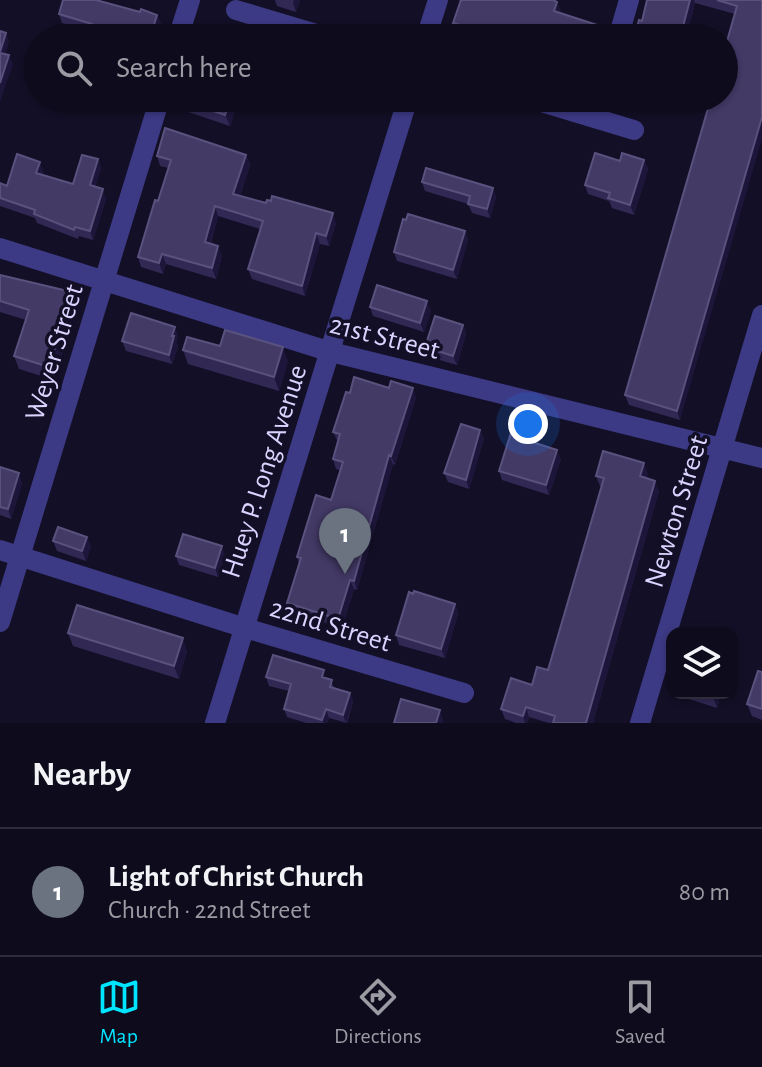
<!DOCTYPE html>
<meta charset="utf-8">
<style>
body{margin:0;font-family:"Alegreya Sans",sans-serif;background:#1c1929;color:#f1f3f6}
.controls{position:absolute;right:24px;bottom:24px;display:grid;overflow:hidden;border-radius:16px;box-shadow:0 2px 6px #0004}
.controls button{width:72px;height:72px;display:grid;place-items:center;padding:0;border:0;border-bottom:2px solid #2e2b3b;background:#0e0b1c;color:#f1f3f6;font:40px sans-serif}
.you{position:absolute;left:528px;top:424px;width:28px;height:28px;margin:-20px;border:6px solid #fff;border-radius:50%;background:#1a73e8;box-shadow:0 0 0 12px #1a73e833}
.badge{display:grid;place-items:center;width:52px;height:52px;border-radius:50%;background:#00e5ff;color:#fff;font-size:26px;font-weight:700}
.pin{position:absolute;translate:-50% -66px;filter:drop-shadow(0 2px 4px #0008)}
.pin::after{content:'';position:absolute;top:42px;width:28px;height:24px;background:inherit;clip-path:polygon(0 0,100% 0,50% 100%)}
.list{margin:0;padding:0;list-style:none}
h2{display:flex;justify-content:space-between;align-items:center;height:104px;margin:0;padding:0 32px;font-size:34px}
h2 small{font-size:26px;font-weight:400;color:#9b9ba3}
.list li{display:grid;grid-template-columns:52px 1fr auto;gap:24px;align-items:center;box-sizing:border-box;height:128px;padding:0 32px;border-top:2px solid #2e2b3b}
.list b{display:block;font-size:30px;white-space:nowrap}
.list p{margin:0;font-size:26px;white-space:nowrap;color:#9b9ba3}
.list em{font-size:26px;font-style:normal;color:#9b9ba3}
.icon{flex:none;width:44px;height:44px;fill:none;stroke:currentColor;stroke-width:2;stroke-linecap:round;stroke-linejoin:round}
.map{position:relative;flex:none;width:762px;height:723px;overflow:hidden}
.search{position:absolute;background:#0e0b1c;box-shadow:0 2px 6px #0004;left:24px;right:24px;top:24px;height:88px;display:flex;align-items:center;gap:20px;box-sizing:border-box;padding:0 28px;border-radius:44px;color:#9b9ba3;font-size:30px}
.sheet{height:232px;background:#0e0b1c}
nav{display:flex;justify-content:space-around;align-items:center;box-sizing:border-box;height:112px;border-top:2px solid #2e2b3b;background:#0e0b1c;font-size:22px;color:#9b9ba3}
nav a{display:grid;justify-items:center;gap:4px}
nav .on{color:#00e5ff}
.map>svg:first-child{display:block}
.lines{fill:none;stroke-linecap:round;stroke-linejoin:round}
.minor{stroke:#3d3a85;stroke-width:20}
.wall{fill:#312854}
.shaded-wall{fill:#1d163a}
.building{fill:#433a66;stroke:#5a527e;stroke-width:2}
.labels{text-anchor:middle;stroke-width:7;stroke-linejoin:round;paint-order:stroke}
.street-label{font-size:28px;fill:#d9d4ff;stroke:#130f26}
</style>
<div class="map">
<svg width="762" height="723" viewBox="0 0 762 723">
<rect width="100%" height="100%" fill="#130f26"/>
<g class="lines">
<path class="minor" d="M236 10 330 38
M178 38 190 0
M426 38 438 0
M618 38 629 0
M528 98 634 130
M0 248 331 352 762 458
M0 550 242 627 464 693
M0 622 160 98
M215 723 408 98
M640 723 762 315"/>
</g>
<path class="wall" d="M275 0H300L296 12 277 6Z
M459 0H553L557 2 561 13 603 36V38H470L457 34 453 23 460 2Z
M647 0H762L680 420 629 405 625 395 735 14 695 3 686 38H634L642 21Z
M140 12 157 15 161 24 156 38H90L89 34 90 31 62 23 59 14Z
M185 98H239L230 126 188 112 184 101Z
M651 98H664L663 102Z
M246 155 250 165 240 196 336 223 329 246 320 244 305 296 252 279 248 269 260 229 218 216 211 243 222 256 216 279 166 264 163 274 141 267 138 257 169 168 160 166 157 156Z
M98 159 101 168 95 187 106 199 93 240 79 236 78 239 37 223 35 218 0 206V183L7 186 43 171 42 174 73 184Z
M644 160 648 169 634 215 612 208 609 201 588 194 585 185 620 161Z
M422 182 493 188 496 197 490 218 472 213 468 204 425 191Z
M465 231 468 240 457 279 397 261 394 252Z
M0 275 77 305 54 380 19 369 14 356 26 320 0 312V313Z
M370 307 431 311 424 332 373 316Z
M463 325 466 334 457 365 429 357 425 347Z
M178 336 176 342 178 346 172 364 126 351 122 341Z
M220 346 288 361 279 391 188 364 183 350Z
M350 393 416 397 395 465 393 464 357 590 354 589 342 628 291 612 287 603 299 564 297 557 331 500 340 470 336 469 333 459 338 442 333 432Z
M480 430 484 439 469 489 448 482 444 473Z
M540 436 537 444 561 459 549 495 502 480 499 471Z
M0 467 22 483 11 519 0 515Z
M648 473 646 478 659 491 593 723H549L529 717 527 723H516L505 719 501 709 532 685 548 670 601 486H600L596 476Z
M53 541 91 546 86 561 57 551Z
M225 555 218 577 179 565 176 556Z
M455 604 458 614 445 658 399 645 396 635Z
M68 633 187 651 179 679 73 646Z
M762 672V720L752 716 747 704Z
M266 677 327 678 335 688 350 693 353 702 347 723 329 718 327 723H306L287 717 284 709 289 691 269 686Z
M687 693H721L717 708 689 699Z"/>
<path class="shaded-wall" d="M294 0H300L296 12 293 3Z
M690 0H694L695 3 686 38H680Z
M557 2 561 12 558 22 554 11Z
M157 15 161 24 156 38H150Z
M600 26 603 38H596Z
M6 33 9 42 3 62 0 52Z
M9 55 13 64 0 102V83Z
M231 98H239L230 126 225 115Z
M762 117V139L680 420 677 411Z
M246 155 250 165 237 204 233 194Z
M98 159 101 168 93 194 90 185Z
M644 160 648 169 634 215 630 205Z
M40 162 43 171 40 182 36 173Z
M493 188 496 197 490 218 487 209Z
M103 189 106 199 93 240 90 231Z
M215 206 218 216 208 252 205 242Z
M333 213 336 223 329 246 326 236Z
M465 231 468 240 457 279 453 270Z
M316 233 320 244 305 296 302 286Z
M218 246 222 256 216 279 212 268Z
M162 254 166 264 163 274 159 263Z
M72 292 77 305 54 380 49 367Z
M427 301 431 311 424 332 420 323Z
M463 325 466 334 457 365 453 356Z
M175 327 178 336 176 342 178 346 172 364 169 355Z
M283 347 288 361 279 391 274 377Z
M413 388 416 397 395 465 391 456Z
M536 427 540 436 535 451 532 442Z
M480 430 484 439 469 489 466 480Z
M557 450 561 459 549 495 546 485Z
M389 455 393 464 357 590 354 581Z
M644 463 648 473 644 486 640 476Z
M19 473 22 483 11 519 8 509Z
M655 481 659 491 593 723H586Z
M87 537 91 546 86 561 82 551Z
M222 546 225 555 218 577 215 568Z
M350 580 354 589 342 628 338 619Z
M455 604 458 614 445 658 441 649Z
M183 638 187 651 179 679 174 666Z
M350 693 353 702 346 723 343 715Z
M712 693H721L717 708 712 694Z
M526 707 529 717 527 723H525L523 716Z
M326 709 329 718 327 723H324L322 720Z
M440 710 444 723H436Z"/>
<path class="building" d="M63 0H96L140 12 141 9 157 15 150 38H101L89 34 92 24 59 14Z
M461 0H553L557 2 554 11 600 26 596 38H487L488 34 453 23Z
M647 0H690L680 38H634L639 20 642 21Z
M717 0H762V117L677 411 625 395 711 98H724V52L737 6Z
M0 31 6 33 0 52Z
M252 32 270 38H250Z
M0 53 9 55 0 83Z
M185 98H231L225 115 184 101Z
M165 128 246 155 233 194 266 203 267 200 271 201 272 196 333 213 326 236 316 233 302 286 248 269 263 221 215 206 205 242 218 246 212 268 162 254 159 263 138 257 155 200 158 201 171 160 157 156Z
M595 153 620 161 622 153 644 160 630 205 608 198 610 193 585 185Z
M17 154 40 162 36 173 73 184 82 155 98 159 90 185 103 189 90 231 75 227 74 230 34 214 35 210 0 198V183L7 186Z
M426 168 493 188 487 209 468 204 470 196 422 182Z
M408 214 465 231 453 270 394 252 403 219 406 220Z
M0 275 72 292 49 367 14 356 29 310 0 301Z
M377 285 427 301 420 323 370 307Z
M131 313 175 327 172 336H174L169 355 122 341Z
M435 316 463 325 453 356 425 347Z
M225 330 283 347 274 377 183 350 187 337 220 346Z
M354 377 389 388 391 381 413 388 391 456 389 455 354 581 350 580 338 619 287 603 301 558 297 557 316 495 331 500 343 462 333 459 340 434 333 432 346 392 350 393Z
M515 420 536 427 532 442 557 450 546 485 499 471Z
M461 424 480 430 466 480 444 473Z
M603 451 644 463 640 476 655 481 586 723H553L555 716 526 707 523 716 501 709 511 678 532 685 537 667 548 670 604 478 596 476Z
M0 467 19 473 8 509 0 507Z
M58 527 87 537 82 551 53 541Z
M183 534 222 546 215 568 176 556Z
M414 591 455 604 441 649 396 635 409 592 413 594Z
M77 605 183 638 174 666 68 633Z
M273 655 324 670 322 677 332 680 330 687 350 693 343 715 326 709 322 720 284 709 291 684 266 677Z
M758 671 762 672V709L747 704Z
M401 699 440 710 436 723H394Z"/>
<g class="labels">
<g class="street-label">
<text transform="translate(385 336) rotate(14)" y="10">21st Street</text>
<text transform="translate(53 352) rotate(-73)" y="10">Weyer Street</text>
<text transform="translate(263 471) rotate(-72)" y="10">Huey P. Long Avenue</text>
<text transform="translate(675 511) rotate(-73)" y="10">Newton Street</text>
<text transform="translate(331 624) rotate(17)" y="10">22nd Street</text>
</g>
</g>
</svg>
<div class="controls">
<button><svg class="icon" aria-label="layers" viewBox="0 0 24 24"><path d="M12 4l9 5-9 5-9-5zM3 14l9 5 9-5"/></svg></button>
</div>
<div class="you"></div>
<div class="pin badge" style="left:345px;top:574px;background:#6b7280">1</div>
<div class="search"><svg class="icon" aria-label="search" viewBox="0 0 24 24"><circle cx="10" cy="10" r="6"/><path d="M15 15l6 6"/></svg>Search here</div>
</div>
<section class="sheet">
<h2>Nearby<small></small></h2>
<ul class="list">
<li><span class="badge" style="background:#6b7280">1</span><div><b>Light of Christ Church</b><p>Church · 22nd Street</p></div><em>80 m</em></li>
</ul>
</section>
<nav>
<a class="on"><svg class="icon" aria-label="map" viewBox="0 0 24 24"><path d="M3 6l6-2 6 2 6-2v14l-6 2-6-2-6 2zM9 4v14M15 6v14"/></svg>Map</a>
<a><svg class="icon" aria-label="directions" viewBox="0 0 24 24"><path d="M12 3l9 9-9 9-9-9zM9 14v-3h6M13 9l2 2-2 2"/></svg>Directions</a>
<a><svg class="icon" aria-label="saved" viewBox="0 0 24 24"><path d="M7 4h10v16l-5-4-5 4z"/></svg>Saved</a>
</nav>
